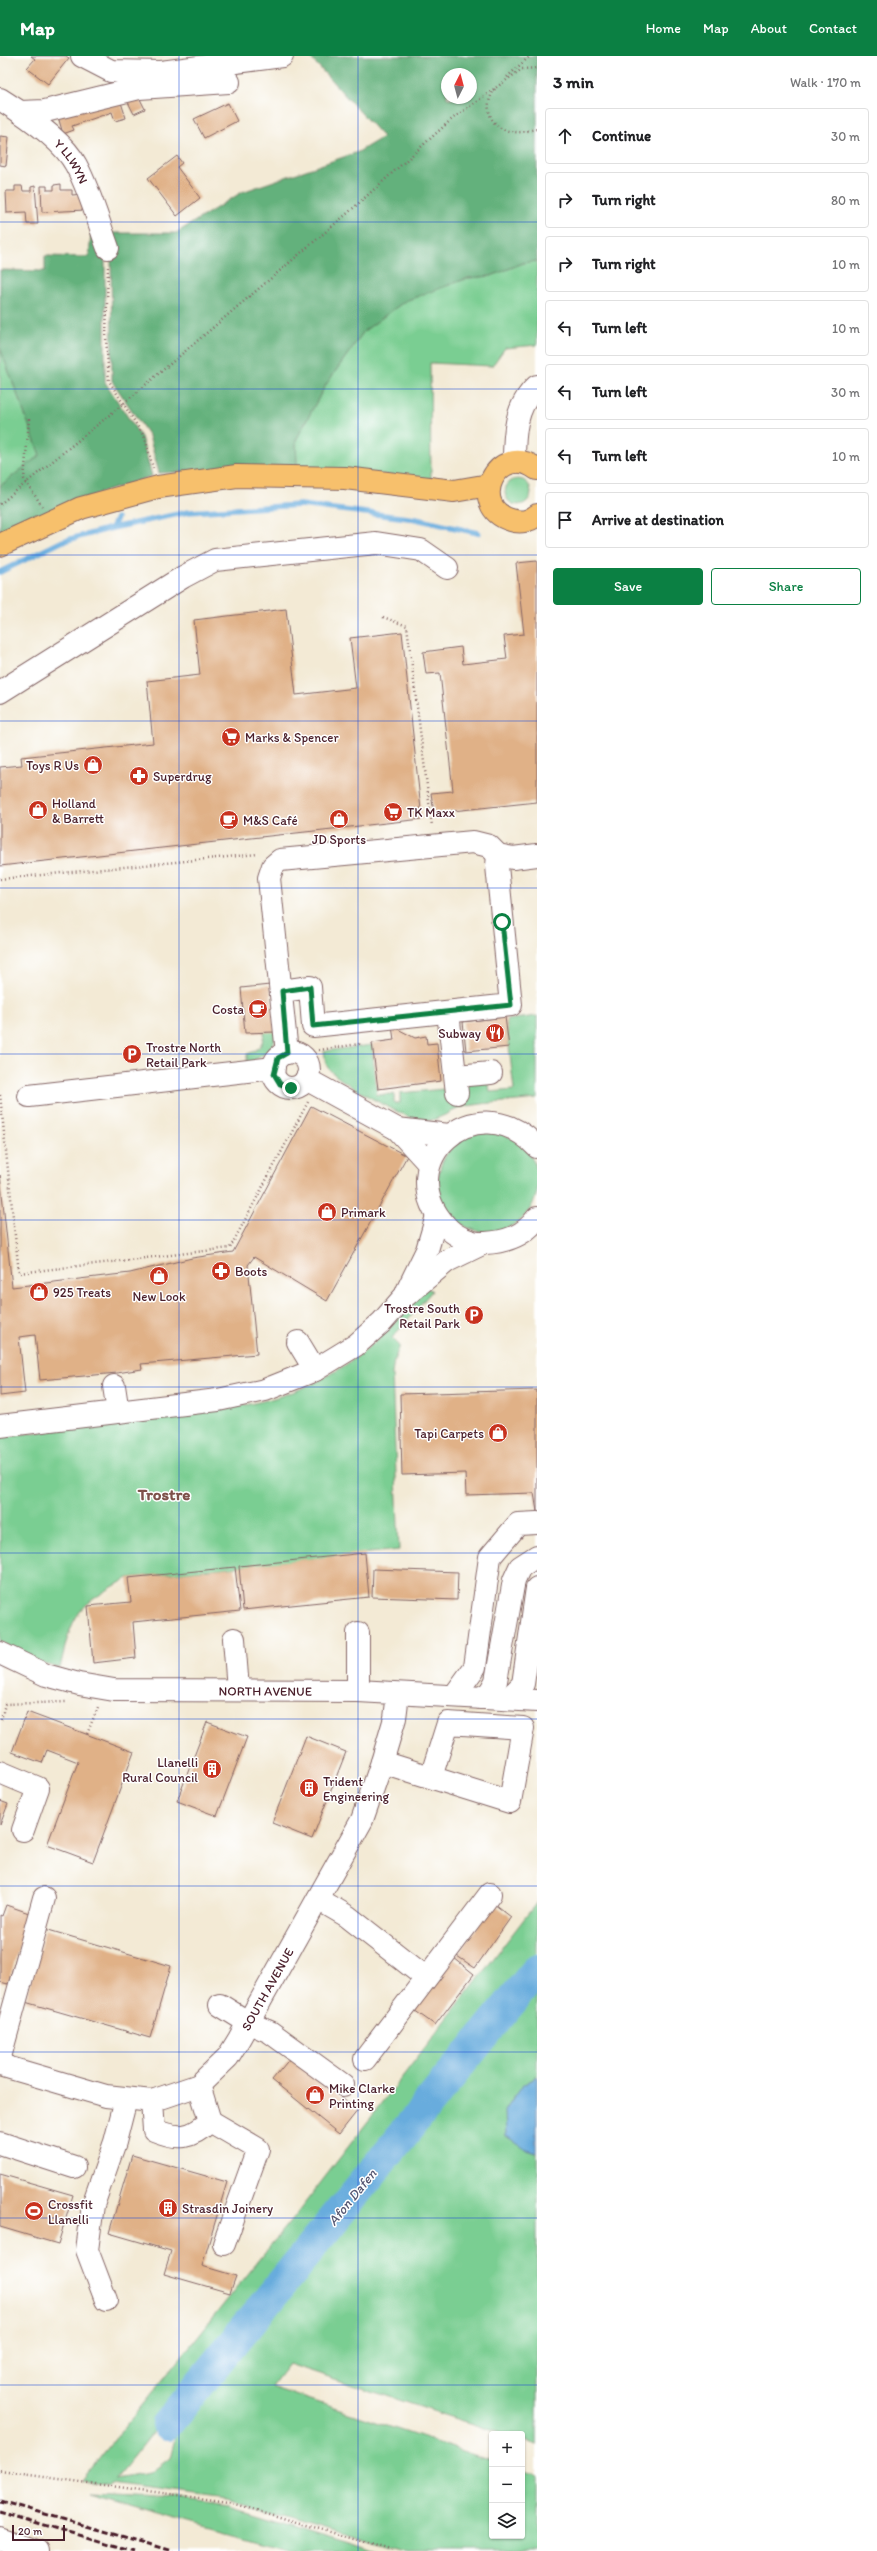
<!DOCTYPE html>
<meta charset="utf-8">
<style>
body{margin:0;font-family:Itim,sans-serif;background:#f2f2f2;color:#202124}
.controls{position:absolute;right:12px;bottom:12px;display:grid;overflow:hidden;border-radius:4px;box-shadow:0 1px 3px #0004}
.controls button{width:36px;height:36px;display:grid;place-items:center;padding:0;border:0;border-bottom:1px solid #e0e0e0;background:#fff;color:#202124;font:20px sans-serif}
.compass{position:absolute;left:441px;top:12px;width:36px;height:36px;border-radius:50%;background:#fff;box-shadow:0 1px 3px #0004;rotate:6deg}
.scale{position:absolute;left:12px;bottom:10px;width:53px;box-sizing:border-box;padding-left:4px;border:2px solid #4a1f2b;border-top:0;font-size:11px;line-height:14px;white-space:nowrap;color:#4a1f2b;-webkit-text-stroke:3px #fff;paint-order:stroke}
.stop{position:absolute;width:12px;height:12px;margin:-9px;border:3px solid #0b8043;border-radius:50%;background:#fff}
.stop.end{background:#0b8043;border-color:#fff;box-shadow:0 1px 4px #0008}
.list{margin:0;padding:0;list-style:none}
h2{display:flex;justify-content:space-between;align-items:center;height:52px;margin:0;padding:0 16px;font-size:17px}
h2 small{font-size:13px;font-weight:400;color:#757577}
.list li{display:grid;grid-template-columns:26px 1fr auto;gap:12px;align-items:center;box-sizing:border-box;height:56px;margin:0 8px 8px;padding:0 8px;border:1px solid #e0e0e0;border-radius:4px}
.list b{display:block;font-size:15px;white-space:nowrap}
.list em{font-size:13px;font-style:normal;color:#757577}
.actions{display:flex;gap:8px;padding:12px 16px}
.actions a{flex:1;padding:9px 0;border:1px solid #0b8043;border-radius:4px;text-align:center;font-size:14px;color:#0b8043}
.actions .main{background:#0b8043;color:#fff}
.icon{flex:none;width:22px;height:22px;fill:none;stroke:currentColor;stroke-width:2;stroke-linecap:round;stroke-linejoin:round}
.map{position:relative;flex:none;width:537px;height:2495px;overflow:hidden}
header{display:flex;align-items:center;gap:24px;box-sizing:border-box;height:56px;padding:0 20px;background:#0b8043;color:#fff}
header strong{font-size:19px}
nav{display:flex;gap:22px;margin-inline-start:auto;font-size:14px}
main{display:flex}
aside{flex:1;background:#fff}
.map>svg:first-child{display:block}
.green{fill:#7ace92;stroke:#62765e}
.forest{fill:#63b17c;stroke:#566854;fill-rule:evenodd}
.water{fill:#67acdd;stroke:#586684}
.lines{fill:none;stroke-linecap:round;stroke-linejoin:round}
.stream{stroke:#67acdd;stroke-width:5.5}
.river{stroke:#67acdd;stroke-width:32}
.building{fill:#e0b187}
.minor-casing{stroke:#856666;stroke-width:24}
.major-casing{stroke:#856666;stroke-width:24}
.path{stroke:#856666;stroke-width:2.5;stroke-dasharray:1 3;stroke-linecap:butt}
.minor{stroke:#fff;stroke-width:22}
.major{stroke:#f7c06c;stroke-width:22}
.rail{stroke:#4a1f2b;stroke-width:3;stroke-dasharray:6 3;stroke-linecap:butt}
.route{stroke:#0b8043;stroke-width:5}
.grid{fill:none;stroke:#1d4ed8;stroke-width:1;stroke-opacity:0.55}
.labels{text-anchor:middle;stroke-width:3;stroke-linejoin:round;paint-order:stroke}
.street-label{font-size:13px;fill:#4a1f2b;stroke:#fff}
.poi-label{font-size:13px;fill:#4a1f2b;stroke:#fff;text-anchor:start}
.water-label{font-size:14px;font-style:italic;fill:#565772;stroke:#fff}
.district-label{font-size:17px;font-weight:bold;fill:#7e524b;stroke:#fff}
</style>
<header>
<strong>Map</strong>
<nav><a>Home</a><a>Map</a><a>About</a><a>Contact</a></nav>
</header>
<main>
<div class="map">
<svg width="537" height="2495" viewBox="0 0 537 2495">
<rect width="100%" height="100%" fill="#fff"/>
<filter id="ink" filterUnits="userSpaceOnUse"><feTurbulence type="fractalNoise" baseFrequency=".025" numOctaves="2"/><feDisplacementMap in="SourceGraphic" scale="8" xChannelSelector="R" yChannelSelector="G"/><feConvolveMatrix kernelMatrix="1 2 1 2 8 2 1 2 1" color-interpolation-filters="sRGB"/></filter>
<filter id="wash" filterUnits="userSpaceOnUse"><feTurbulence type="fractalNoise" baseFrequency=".012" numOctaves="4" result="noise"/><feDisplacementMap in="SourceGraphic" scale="16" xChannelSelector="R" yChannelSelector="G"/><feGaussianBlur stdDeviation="0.9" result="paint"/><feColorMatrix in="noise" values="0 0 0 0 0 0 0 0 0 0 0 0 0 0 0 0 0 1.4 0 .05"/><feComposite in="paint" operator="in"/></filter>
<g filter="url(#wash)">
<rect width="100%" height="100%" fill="#f3ead5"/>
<path class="green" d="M537 205V289L505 292 492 310 430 307 431 423 297 411 296 384 325 330 364 275 405 245 468 222 491 220 523 207Z
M0 292 40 399 0 430Z
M505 436a13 13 0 1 1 26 0a13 13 0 1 1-26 0Z
M537 960V1043C514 1046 490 1046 467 1050 452 1053 439 1065 424 1065 411 1066 337 1025 329 1013 325 1009 325 1001 324 995L372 989 377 1039 394 1038V1047H400V1037L444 1033 446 1043 466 1041 465 1024 488 1021 490 1036 514 1034 506 964Z
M276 975C277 991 260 1003 247 1007V998C259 994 263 989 264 976Z
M438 1126a50 50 0 1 1 100 0a50 50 0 1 1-100 0Z
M426 1231 432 1235 392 1282 400 1290 394 1304 392 1318 399 1494 128 1522C77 1551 73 1554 60 1612 38 1608 19 1597 0 1585V1381C52 1374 104 1368 156 1361 211 1355 270 1350 320 1324 363 1302 396 1268 426 1231Z
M537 1846V1898L115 2423 150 2417 170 2402 179 2366 220 2308 537 1921V2020L523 2028 524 2092 537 2096V2389L522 2384V2378H503L289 2308 271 2331 492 2405V2480H522V2415L537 2420V2495H407L227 2442 111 2427 109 2430 82 2424 298 2156Z
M88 2438 177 2442 228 2449 380 2495H288Z"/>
<path class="forest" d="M309 0H537V205L523 207 491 220 468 222 405 245 364 275 325 330 296 384 297 411 159 417 149 380 112 325 111 192 104 177H176L242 136 358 96 383 81ZM447 18H471V42H447Z
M91 177 105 192V326L141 381 152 420 64 449 0 475V430L40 399 0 292V214L45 215V200L89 201Z"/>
<path class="water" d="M537 2020V2096L524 2092 506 2080 505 2055 523 2028Z"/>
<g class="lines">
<path class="stream" d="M112 472 117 462
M0 516 63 485 112 472 188 456 301 449 416 463 478 477"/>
<path class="river" d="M167 2368 537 1914"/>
</g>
<g id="blocks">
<path class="building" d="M31 0H66L69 2 48 28 27 12 35 3Z
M136 35 145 53 134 58 125 40Z
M118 37 126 62 115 65 112 56 72 70 74 74 63 78 57 57Z
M228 47 237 65 204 82 194 63Z
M0 80 9 81 6 110 0 109Z
M177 100 182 107 177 111 200 142 177 160 148 122Z
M61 128V134H72V139L85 138V154L42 156 41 130H47V134H54V129Z
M15 130H22L23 135H31V131L35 130 38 168H27L26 156 7 157 6 135H15Z
M537 505V746L434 757 431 737 453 735 440 617 426 618 423 596 461 591 463 608 507 603 504 580 524 578 516 507Z
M286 553 296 639 356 632 350 582 402 576 422 763 0 810V711L22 709 21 701 153 687 147 625 200 619 194 564Z
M270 929 275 976 245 977 241 932Z
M505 961 509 991 466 995 463 966Z
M392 970 415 982 426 980 427 988 437 987 441 1025 378 1033 372 987 394 984Z
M311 1050 407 1100 327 1245 254 1201 248 1209 257 1298 141 1308 142 1313 117 1317 40 1324 35 1279 19 1281 25 1337 0 1340V1119L12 1231 130 1217 192 1202 233 1196Z
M537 1334V1456L534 1437 466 1439 465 1417 402 1419 400 1338Z
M365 1497 369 1541 243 1554 239 1510Z
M235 1511 240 1555 133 1566 136 1602 93 1607 88 1550 131 1546 128 1522Z
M373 1513 458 1516 457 1544 372 1541Z
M27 1656 134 1696 93 1806 47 1789 78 1706 47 1694 42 1707 12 1696Z
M207 1666 247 1681 217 1760 177 1745Z
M306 1680 346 1696 312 1783 272 1767Z
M0 1745 8 1748 0 1769Z
M494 1848 511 1861 475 1912 457 1900Z
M6 1849 29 1857 8 1928 0 1926V1859L2 1860Z
M45 1873 171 1910 150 1982 25 1946Z
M454 1902 474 1918 435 1969 414 1954Z
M291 2001 358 2054 339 2078 272 2024Z
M132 2099 227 2126 202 2210 236 2220 230 2237 164 2218 171 2195 109 2177Z
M0 2118 73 2139 58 2188 0 2171Z"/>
</g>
</g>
<g filter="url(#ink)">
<use href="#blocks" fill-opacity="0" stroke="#856666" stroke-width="1"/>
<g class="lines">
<defs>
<g id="minor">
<path d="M82 0 111 15 161 16 282 0"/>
<path id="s1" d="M0 43C24 58 63 84 76 109 90 135 98 165 108 192"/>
<path d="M20 56 45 55 139 32 229 26"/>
<path d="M514 406C514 378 515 350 537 330"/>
<path d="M0 636 183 521 215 504 376 487 421 494 447 512"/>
<path d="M282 935 310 931 313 970 511 949 497 810 498 799"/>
<path d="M448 956 457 1037"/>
<circle cx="291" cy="1014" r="18"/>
<path d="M287 997 269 822 273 810 280 804 473 786 489 790 498 799 513 802 537 799"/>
<path d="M456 1020 491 1017"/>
<path d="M306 1023 397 1073 429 1108"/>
<path d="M29 1040 274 1012"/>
<path d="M397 1073 449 1079"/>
<path d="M537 1091C476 1025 389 1107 445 1169 454 1180 471 1188 485 1187 506 1186 524 1180 537 1162"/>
<path d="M407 1235 427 1194 437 1160"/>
<path d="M298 1286 315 1314"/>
<path d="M114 1330 118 1356"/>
<path d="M0 1370 218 1344 265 1334 315 1314 356 1289 382 1266 404 1241 447 1205 482 1188"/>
<path d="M234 1583 238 1633"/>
<path id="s2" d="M0 1597 46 1619 79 1628 114 1634 358 1635 537 1645"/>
<path d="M358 1635V1577"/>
<path d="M454 1640 475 1611 490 1501 518 1468 537 1467"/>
<path d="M481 1642 490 1636 496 1625 514 1524 520 1511 537 1500"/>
<path d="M508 1643 523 1628 537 1532"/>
<path d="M382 1706 510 1746 523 1672 448 1667 431 1721"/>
<path d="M0 1716 38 1732 23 1774"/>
<path d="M318 1843 347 1860 425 1921"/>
<path d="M220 1949 249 1967 270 1976 343 2029"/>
<path d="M0 2001 44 1842"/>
<path d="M365 2003 490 1838"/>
<path id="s3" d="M0 2009 106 2040 152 2045 199 2029 228 2001 239 1983 362 1764 382 1706 395 1662 398 1638"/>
<path d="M152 2045 154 2074C178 2084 191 2083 210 2065L199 2029"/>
<path d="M210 2065 258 2093 224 2188"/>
<path d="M0 2087 74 2111"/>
<path d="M106 2244 87 2194 93 2149 115 2086 126 2043"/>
<path d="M0 2483 37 2495"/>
</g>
<path id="major" d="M537 413C497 384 466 451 511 464 520 467 530 465 537 459
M0 489 81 452 158 431 237 420 345 422 454 435 489 429"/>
</defs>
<use href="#minor" class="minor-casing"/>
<use href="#major" class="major-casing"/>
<path class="path" d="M507 21 530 0
M495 33C481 51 491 75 515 76 522 77 530 74 537 73
M108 211 106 281 109 325 145 382 153 412
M29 363 24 423 42 450
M0 448 123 348 349 156 452 63 522 13 537 12
M383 561 407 570 432 770
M0 823 258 798
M319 994 359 988V985
M0 1039 19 1217 230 1192 308 1046
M1 1664 5 1648 66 1646
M87 1678 98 1651
M0 2415 229 2446 394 2495"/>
<use href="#minor" class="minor"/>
<use href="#major" class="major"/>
<path class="rail" d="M0 2445 173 2495
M0 2456 134 2495"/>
</g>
</g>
<g class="lines" filter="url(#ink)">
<path class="route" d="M291 1032 280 1028 274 1018 278 1002 287 997 282 935 310 931 313 970 511 949 502 866"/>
</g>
<path class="grid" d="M179 0V2495M358 0V2495M0 166H537M0 333H537M0 499H537M0 665H537M0 832H537M0 998H537M0 1164H537M0 1331H537M0 1497H537M0 1663H537M0 1830H537M0 1996H537M0 2162H537M0 2329H537"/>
<defs>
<symbol id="supermarket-disc" viewBox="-11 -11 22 22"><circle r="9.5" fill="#c8321e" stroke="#fff"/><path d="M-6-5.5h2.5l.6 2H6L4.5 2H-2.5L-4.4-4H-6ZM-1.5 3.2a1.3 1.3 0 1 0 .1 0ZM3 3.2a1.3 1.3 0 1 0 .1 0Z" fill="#fff"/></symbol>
<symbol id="shop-disc" viewBox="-11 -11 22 22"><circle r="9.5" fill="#c8321e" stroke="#fff"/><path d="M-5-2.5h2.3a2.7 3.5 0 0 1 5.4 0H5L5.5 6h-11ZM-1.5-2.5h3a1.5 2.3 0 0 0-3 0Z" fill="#fff"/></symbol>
<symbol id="pharmacy-disc" viewBox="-11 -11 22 22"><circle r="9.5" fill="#c8321e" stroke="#fff"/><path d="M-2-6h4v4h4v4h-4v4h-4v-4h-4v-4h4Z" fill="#fff"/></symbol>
<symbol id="cafe-disc" viewBox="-11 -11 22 22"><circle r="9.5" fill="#c8321e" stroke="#fff"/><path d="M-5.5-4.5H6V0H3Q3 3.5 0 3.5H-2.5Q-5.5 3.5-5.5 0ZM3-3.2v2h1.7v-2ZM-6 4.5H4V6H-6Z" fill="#fff"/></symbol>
<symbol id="restaurant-disc" viewBox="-11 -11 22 22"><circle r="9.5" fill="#c8321e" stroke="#fff"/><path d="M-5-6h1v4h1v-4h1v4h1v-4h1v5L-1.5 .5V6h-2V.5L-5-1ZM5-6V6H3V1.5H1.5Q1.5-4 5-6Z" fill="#fff"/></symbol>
<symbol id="parking-disc" viewBox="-11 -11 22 22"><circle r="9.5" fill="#c8321e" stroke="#fff"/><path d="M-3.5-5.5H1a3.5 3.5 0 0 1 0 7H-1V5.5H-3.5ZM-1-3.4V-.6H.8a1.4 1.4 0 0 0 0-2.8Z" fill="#fff"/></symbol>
<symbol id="building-disc" viewBox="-11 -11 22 22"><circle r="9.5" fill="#c8321e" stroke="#fff"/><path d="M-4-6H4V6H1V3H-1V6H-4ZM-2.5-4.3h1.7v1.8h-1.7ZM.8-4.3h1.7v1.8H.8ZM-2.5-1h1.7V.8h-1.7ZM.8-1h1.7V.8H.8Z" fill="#fff"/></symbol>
<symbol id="stadium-disc" viewBox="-11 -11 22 22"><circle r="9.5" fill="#c8321e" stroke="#fff"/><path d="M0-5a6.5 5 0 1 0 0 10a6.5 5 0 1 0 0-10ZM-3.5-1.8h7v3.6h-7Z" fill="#fff"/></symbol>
</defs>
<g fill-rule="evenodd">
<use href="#supermarket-disc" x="220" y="670" width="22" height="22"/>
<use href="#shop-disc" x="82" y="698" width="22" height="22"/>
<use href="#pharmacy-disc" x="128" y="709" width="22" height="22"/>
<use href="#shop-disc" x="27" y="743" width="22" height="22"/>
<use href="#supermarket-disc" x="382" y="745" width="22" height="22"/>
<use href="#shop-disc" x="328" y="752" width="22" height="22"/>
<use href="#cafe-disc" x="218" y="753" width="22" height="22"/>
<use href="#cafe-disc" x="247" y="942" width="22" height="22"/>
<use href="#restaurant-disc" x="484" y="966" width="22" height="22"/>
<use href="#parking-disc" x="121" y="987" width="22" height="22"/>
<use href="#shop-disc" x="316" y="1145" width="22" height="22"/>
<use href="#pharmacy-disc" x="210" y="1204" width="22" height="22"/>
<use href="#shop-disc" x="148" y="1209" width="22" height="22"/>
<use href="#shop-disc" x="28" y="1225" width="22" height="22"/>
<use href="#parking-disc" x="463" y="1248" width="22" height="22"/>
<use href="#shop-disc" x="487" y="1366" width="22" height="22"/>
<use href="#building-disc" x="201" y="1702" width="22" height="22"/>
<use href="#building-disc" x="298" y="1721" width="22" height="22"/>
<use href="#shop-disc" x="304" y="2028" width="22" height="22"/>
<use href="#building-disc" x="157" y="2141" width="22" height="22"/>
<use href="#stadium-disc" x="23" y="2144" width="22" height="22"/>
</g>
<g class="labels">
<g class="street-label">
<text dy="5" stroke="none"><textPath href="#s1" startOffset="96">Y LLWYN</textPath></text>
<text dy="5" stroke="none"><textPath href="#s2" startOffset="272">NORTH AVENUE</textPath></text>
<text dy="5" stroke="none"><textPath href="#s3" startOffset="325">SOUTH AVENUE</textPath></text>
</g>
<g class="poi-label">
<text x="245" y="686">Marks &amp; Spencer</text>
<text x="79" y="714" text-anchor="end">Toys R Us</text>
<text x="153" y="725">Superdrug</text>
<text x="52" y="752">Holland<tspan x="52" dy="15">&amp; Barrett</tspan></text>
<text x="407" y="761">TK Maxx</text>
<text x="243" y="769">M&amp;S Café</text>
<text x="339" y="788" text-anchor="middle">JD Sports</text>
<text x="244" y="958" text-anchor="end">Costa</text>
<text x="481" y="982" text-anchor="end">Subway</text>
<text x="146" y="996">Trostre North<tspan x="146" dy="15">Retail Park</tspan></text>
<text x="341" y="1161">Primark</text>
<text x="235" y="1220">Boots</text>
<text x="53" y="1241">925 Treats</text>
<text x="159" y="1245" text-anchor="middle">New Look</text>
<text x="460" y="1257" text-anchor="end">Trostre South<tspan x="460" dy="15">Retail Park</tspan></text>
<text x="484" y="1382" text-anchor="end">Tapi Carpets</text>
<text x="198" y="1711" text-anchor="end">Llanelli<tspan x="198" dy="15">Rural Council</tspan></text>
<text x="323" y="1730">Trident<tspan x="323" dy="15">Engineering</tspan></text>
<text x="329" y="2037">Mike Clarke<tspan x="329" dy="15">Printing</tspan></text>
<text x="48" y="2153">Crossfit<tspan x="48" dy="15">Llanelli</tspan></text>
<text x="182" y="2157">Strasdin Joinery</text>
</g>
<g class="water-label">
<text transform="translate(352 2141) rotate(-51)" y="5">Afon Dafen</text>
</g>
<g class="district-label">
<text x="164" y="1444">Trostre</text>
</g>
</g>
</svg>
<div class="controls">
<button>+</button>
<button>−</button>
<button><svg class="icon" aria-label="layers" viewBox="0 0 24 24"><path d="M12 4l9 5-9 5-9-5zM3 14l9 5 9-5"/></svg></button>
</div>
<svg class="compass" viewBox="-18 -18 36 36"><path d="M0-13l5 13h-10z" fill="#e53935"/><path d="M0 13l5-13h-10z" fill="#757577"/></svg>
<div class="scale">20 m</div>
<div class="stop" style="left:502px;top:866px"></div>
<div class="stop end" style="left:291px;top:1032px"></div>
</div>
<aside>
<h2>3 min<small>Walk · 170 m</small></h2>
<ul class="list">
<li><svg class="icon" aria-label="ahead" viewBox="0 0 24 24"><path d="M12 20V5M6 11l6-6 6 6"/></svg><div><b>Continue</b></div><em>30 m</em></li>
<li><svg class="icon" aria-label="right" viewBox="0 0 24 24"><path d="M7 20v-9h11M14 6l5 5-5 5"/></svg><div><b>Turn right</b></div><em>80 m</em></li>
<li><svg class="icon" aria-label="right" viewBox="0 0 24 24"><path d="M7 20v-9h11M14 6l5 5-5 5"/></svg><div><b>Turn right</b></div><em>10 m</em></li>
<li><svg class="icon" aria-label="left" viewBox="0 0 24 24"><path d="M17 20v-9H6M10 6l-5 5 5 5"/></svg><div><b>Turn left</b></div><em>10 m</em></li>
<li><svg class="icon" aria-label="left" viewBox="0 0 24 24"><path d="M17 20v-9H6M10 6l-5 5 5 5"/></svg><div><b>Turn left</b></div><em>30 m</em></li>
<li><svg class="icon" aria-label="left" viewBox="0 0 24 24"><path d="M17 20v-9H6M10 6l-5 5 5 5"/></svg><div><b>Turn left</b></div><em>10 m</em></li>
<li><svg class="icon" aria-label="arrive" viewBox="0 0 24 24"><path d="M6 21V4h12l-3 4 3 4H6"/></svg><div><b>Arrive at destination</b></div></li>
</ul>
<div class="actions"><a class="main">Save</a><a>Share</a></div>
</aside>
</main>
